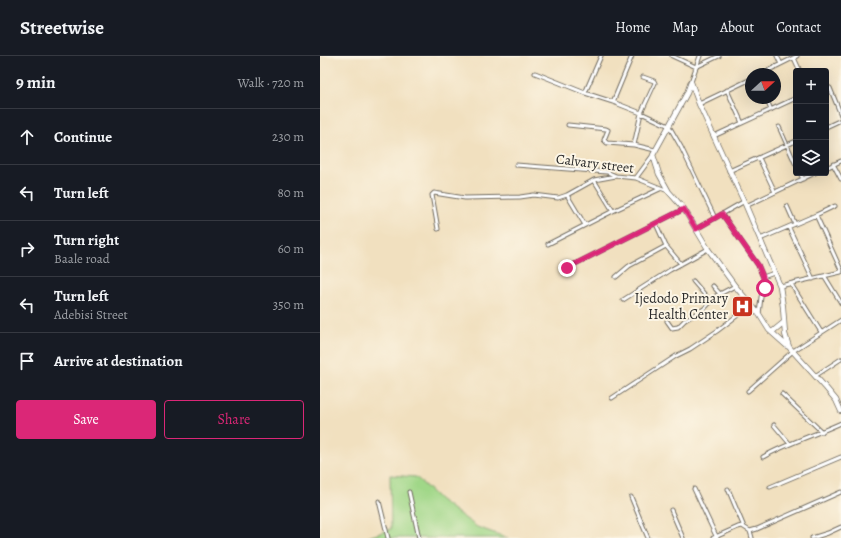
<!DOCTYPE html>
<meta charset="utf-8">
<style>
body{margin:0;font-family:Alegreya,serif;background:#20242c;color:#f1f3f6}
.controls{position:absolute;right:12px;top:12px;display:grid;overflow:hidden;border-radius:4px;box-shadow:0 4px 16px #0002}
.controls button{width:36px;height:36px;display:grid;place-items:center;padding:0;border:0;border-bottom:1px solid #363941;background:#171b24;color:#f1f3f6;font:20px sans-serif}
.compass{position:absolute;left:425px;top:12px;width:36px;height:36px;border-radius:50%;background:#171b24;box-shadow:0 4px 16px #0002;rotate:69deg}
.stop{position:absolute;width:12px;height:12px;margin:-9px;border:3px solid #db2777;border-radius:50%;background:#fff}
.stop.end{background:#db2777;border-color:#fff;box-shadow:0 1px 4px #0008}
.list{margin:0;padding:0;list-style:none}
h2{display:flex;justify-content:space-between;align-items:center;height:52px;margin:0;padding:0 16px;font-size:17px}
h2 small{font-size:13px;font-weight:400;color:#9ea1a6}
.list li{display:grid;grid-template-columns:26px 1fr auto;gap:12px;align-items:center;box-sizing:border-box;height:56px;padding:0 16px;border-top:1px solid #363941}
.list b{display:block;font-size:15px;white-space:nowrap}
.list p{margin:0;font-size:13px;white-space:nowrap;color:#9ea1a6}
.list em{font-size:13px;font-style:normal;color:#9ea1a6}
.actions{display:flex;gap:8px;padding:12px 16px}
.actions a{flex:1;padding:9px 0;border:1px solid #db2777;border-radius:4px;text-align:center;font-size:14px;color:#db2777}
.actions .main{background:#db2777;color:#fff}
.icon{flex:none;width:22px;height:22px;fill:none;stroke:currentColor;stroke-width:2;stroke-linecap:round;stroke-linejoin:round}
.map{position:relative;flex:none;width:521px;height:482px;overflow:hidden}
header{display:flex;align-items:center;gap:24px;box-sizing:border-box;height:56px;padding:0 20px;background:#171b24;border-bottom:1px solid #363941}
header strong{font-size:19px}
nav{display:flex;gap:22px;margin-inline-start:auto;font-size:14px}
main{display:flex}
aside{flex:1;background:#171b24}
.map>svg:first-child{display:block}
.grass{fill:#a0d788;stroke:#66815a}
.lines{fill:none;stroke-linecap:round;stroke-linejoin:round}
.street-casing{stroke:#706a5f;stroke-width:5}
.secondary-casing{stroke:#706a5f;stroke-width:6}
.street{stroke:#fff;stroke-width:3}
.secondary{stroke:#fff;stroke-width:4.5}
.route{stroke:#db2777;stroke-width:5}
.labels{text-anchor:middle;stroke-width:4;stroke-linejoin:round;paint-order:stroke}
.street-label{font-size:14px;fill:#2b2b2b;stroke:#fcf5e5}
.poi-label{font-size:14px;fill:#2b2b2b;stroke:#fcf5e5;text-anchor:end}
</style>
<header>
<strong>Streetwise</strong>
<nav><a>Home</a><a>Map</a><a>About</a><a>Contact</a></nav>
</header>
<main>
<aside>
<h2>9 min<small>Walk · 720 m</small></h2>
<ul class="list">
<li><svg class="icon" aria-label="ahead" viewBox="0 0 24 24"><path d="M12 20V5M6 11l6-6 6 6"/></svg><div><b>Continue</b></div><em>230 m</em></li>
<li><svg class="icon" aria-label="left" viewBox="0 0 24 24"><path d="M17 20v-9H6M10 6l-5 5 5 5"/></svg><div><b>Turn left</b></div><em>80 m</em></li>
<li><svg class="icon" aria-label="right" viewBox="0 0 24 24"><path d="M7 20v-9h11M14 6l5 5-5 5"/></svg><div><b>Turn right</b><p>Baale road</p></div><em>60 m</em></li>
<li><svg class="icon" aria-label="left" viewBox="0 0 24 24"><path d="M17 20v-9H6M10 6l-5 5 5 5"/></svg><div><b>Turn left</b><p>Adebisi Street</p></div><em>350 m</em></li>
<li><svg class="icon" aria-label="arrive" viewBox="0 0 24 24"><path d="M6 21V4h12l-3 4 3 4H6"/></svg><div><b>Arrive at destination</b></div></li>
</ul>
<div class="actions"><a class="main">Save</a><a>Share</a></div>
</aside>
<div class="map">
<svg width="521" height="482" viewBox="0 0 521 482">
<rect width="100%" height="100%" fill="#fcf5e5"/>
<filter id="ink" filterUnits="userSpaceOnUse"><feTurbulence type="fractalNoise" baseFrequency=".025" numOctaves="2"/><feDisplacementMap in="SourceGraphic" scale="8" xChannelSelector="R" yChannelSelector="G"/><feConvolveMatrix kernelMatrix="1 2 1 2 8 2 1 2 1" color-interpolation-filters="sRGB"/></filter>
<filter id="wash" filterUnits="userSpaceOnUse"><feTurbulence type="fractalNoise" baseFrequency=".012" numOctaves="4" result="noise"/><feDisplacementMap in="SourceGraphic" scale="16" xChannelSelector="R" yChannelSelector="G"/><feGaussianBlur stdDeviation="0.9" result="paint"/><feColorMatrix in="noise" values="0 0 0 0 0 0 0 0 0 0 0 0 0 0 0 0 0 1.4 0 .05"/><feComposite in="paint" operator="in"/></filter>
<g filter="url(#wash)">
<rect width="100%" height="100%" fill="#f1e0bf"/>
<path class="grass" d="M70 419 96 421 120 444 157 471 188 482H46L71 473Z"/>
</g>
<g filter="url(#ink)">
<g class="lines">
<defs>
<path id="street" d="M352 0 376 11 399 0
M457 0 461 8
M474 2 480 15
M215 17 265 37 293 46 321 57 349 70 361 91 395 162
M441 18 477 0
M371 26 380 0
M506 30 510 32 521 59
M407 34 422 67
M265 37 281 0
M446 42 451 54
M293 46 312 0
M379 48 431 23
M248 69 286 73 288 74 284 84 287 87 314 89 335 94
M459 71 476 109
M506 71 521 64
M394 80 476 42
M314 89 321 57 335 27 334 25 323 21
M439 102 455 136
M513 108 521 123
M196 109 287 116 296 120 316 122 348 135
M506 112 521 105
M409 115 476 85
M480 117 483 123
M316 122 333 99
M274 124 293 155
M247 139 265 169
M426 150 495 117
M467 150 475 168
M402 158 438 209 443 221 445 233 441 241 439 258
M496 159 515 150
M336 168 346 190 361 208
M469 172 493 223
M118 173 112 139 114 137 145 142 200 141 214 139 238 142 247 139 274 124 296 120
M376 173 423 146
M440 183 496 159 521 214
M228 188 293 155 340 133
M247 212 364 153
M296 221 309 210 346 190
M443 221 454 217
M505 221 521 247
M373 225 391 246
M471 228 501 276
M393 230 400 238
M460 230 521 216
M303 244 350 214 388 193
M347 265 352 272 358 271 365 264 384 253 396 240 415 230
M495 320 521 303
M428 335 473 295 521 264
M462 338 502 376
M292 342 356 300 370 293 397 275 431 249
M454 369 470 388
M443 401C468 387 495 379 521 367
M450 431 521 401
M374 433 397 482
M408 433 424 471
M89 436 99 482
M311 441 328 482
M59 445 68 482
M351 454 363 482
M430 475 432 482
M393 482 418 471 422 470 430 475 437 473 521 436
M492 482 508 477 521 471"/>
<path id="secondary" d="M371 26 379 48 426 150 460 230 463 251 465 278 469 291 506 332 516 344 521 355
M371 26 367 37 333 99 339 118 349 136 364 153 388 193 415 230 439 258 449 274 467 290
M452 276 463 267"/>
</defs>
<use href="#street" class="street-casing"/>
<use href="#secondary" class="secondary-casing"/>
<use href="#street" class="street"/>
<use href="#secondary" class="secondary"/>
</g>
</g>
<g class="lines" filter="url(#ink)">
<path class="route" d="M247 212 364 153 376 173 402 158 438 209 443 221 445 232"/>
</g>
<defs>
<symbol id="hospital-square" viewBox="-11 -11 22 22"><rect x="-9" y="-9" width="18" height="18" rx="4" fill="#c8321e" stroke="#fcf5e5"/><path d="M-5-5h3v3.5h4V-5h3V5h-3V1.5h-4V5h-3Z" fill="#fff"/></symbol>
</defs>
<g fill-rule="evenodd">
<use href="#hospital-square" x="410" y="238" width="25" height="25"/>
</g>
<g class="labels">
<g class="street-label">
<text transform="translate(275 107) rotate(7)" y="5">Calvary street</text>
</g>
<g class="poi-label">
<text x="408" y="247">Ijedodo Primary<tspan x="408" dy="16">Health Center</tspan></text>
</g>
</g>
</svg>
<div class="controls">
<button>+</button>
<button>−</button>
<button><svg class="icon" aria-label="layers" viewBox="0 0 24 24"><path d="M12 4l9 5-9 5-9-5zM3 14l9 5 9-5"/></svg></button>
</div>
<svg class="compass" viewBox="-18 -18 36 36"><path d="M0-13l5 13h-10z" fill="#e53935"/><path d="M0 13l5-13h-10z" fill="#9ea1a6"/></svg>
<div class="stop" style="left:445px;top:232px"></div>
<div class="stop end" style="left:247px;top:212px"></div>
</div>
</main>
